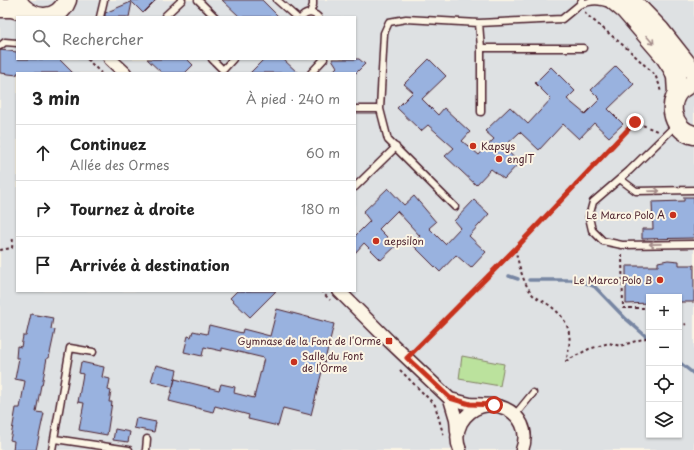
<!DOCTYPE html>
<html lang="fr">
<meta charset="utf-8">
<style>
body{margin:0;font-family:"Playpen Sans",sans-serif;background:#f2f2f2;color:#222}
.controls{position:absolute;right:12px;bottom:12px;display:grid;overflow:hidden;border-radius:0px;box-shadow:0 1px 3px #0004}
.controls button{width:36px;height:36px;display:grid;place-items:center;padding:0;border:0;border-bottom:1px solid #e0e0e0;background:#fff;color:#222;font:20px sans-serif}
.stop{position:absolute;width:12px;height:12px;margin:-9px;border:3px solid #c8321e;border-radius:50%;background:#fff}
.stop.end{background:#c8321e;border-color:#fff;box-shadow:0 1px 4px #0008}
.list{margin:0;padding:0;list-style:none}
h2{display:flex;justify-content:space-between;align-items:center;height:52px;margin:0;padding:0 16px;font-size:17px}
h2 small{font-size:13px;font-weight:400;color:#767676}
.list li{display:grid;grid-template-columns:26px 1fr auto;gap:12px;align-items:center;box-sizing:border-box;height:56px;padding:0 16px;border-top:1px solid #e0e0e0}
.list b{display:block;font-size:15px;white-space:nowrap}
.list p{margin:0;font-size:13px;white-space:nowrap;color:#767676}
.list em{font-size:13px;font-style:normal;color:#767676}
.icon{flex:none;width:22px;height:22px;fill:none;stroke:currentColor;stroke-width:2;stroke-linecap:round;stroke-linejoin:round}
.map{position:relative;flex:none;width:694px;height:450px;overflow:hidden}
.search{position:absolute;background:#fff;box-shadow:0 1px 3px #0004;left:16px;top:16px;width:340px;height:44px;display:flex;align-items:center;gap:10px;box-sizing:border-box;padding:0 14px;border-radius:0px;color:#767676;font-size:15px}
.panel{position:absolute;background:#fff;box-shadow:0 1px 3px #0004;left:16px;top:72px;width:340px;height:220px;border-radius:0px}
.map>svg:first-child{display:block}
.built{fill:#dee1e3;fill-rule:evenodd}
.green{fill:#bbe29d;stroke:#828064}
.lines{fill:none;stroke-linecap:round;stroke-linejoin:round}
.stream{stroke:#7786a3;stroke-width:3.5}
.building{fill:#99b2df;stroke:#4a1f2b}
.service-casing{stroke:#4a1f2b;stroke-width:9}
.minor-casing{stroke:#4a1f2b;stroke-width:15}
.secondary-casing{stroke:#4a1f2b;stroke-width:21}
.path{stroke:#4a1f2b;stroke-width:2;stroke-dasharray:3 3;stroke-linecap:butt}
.service{stroke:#fcf5e5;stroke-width:6}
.minor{stroke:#fcf5e5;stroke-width:12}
.secondary{stroke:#fcf5e5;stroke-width:18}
.oneway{stroke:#a38a88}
.route{stroke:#c8321e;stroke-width:5}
.poi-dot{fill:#c8321e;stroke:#fcf5e5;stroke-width:1.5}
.labels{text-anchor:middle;stroke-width:4;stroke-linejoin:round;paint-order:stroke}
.poi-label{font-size:10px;fill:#4a1f2b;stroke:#fcf5e5;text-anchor:start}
</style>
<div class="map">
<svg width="694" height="450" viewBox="0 0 694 450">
<rect width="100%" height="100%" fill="#fcf5e5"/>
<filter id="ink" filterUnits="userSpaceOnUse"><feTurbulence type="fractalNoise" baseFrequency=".025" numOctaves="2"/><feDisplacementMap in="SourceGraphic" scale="8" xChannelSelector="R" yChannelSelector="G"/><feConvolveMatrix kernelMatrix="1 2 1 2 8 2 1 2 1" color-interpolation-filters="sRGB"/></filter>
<g filter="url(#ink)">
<path class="built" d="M0 0H694V450H0ZM17 17H355V59H17ZM17 73H355V291H17ZM649 297H679V435H649Z"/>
<path class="green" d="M462 356 504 364 500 386 459 379Z"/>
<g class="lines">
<path class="stream" d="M509 276 518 279
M529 280H579L595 287 625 318 649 339
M679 362 694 374"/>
</g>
<path class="building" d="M130 0H156L143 13 132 2 129 17H105V13L131 2Z
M222 0H262L279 17H240Z
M0 50 17 52V59H59L73 73H17V75L0 73Z
M147 59H187L193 65 185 73H162Z
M264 59H283L298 73H250Z
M332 59H359L365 64 356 73H331L337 67Z
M429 59 446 76 422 99 438 115 444 108 470 132 462 141 479 155 494 139 485 131 510 107 528 124 551 99 535 83 551 67 575 91 567 99 585 114 600 99 591 90 616 66 634 84 608 109 623 124 609 137 594 123 579 139 563 124 539 150 520 132 504 147 519 163 504 179 491 169 476 185 445 156 454 148 428 125 421 131 397 108 413 92 404 84Z
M388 188 404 205 414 196 436 222 429 228 445 244 460 228 454 221 474 200 489 214 469 236 486 252 471 268 456 255 440 272 412 244 420 236 397 211 379 229 396 246 381 260 364 243 355 253V236L370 221 363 212Z
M684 197H694V238L642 239V229H653L652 202 684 201Z
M668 260 679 261V265H694V302H679V297H649V303L626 304V266H658V262Z
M237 291H276L250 317 230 298Z
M277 309 334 324 311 415 283 408 278 426 248 419 249 415 215 406 213 412 169 401 175 379 219 390 221 384 235 387 234 393 254 398 264 358 222 348V351L204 347 202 356 184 352 188 336 191 337 193 331 207 334 209 325 242 333 243 329 270 336Z
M31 314 53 318 51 329 55 330 49 358H47L42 385H41L36 412 44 413 36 450H13L14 441 10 440 12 431 16 408H20L25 381 15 379 19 358H16L17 346 21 347 23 336H26Z
M81 362 104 367 102 377 110 379 108 390 111 391 109 402H112L107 435 79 430 84 403 78 402 83 374 79 373Z
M156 365 177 370 173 387 151 381Z
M136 418 156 422 154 432 134 428Z
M115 429 130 432 128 442 113 440Z"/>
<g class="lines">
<defs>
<path id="service" d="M198 0 215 17
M277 0 296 17
M579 5C592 0 599 0 612 5
M310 13 313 5V0
M100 17 104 0
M166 17 165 16 182 0
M302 17C307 12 313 12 318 17
M479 23 481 48V112
M0 46 5 42 17 43
M481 48H583
M212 59 223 70 233 59
M311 73 324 59
M355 109H380
M676 125 629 171 593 202 589 217 592 230 603 241 622 245 694 244
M620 179 636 191 694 190
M355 187 396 147
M455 207 388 140 380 109 384 33 389 22 406 19 479 23 562 19 579 5 582 0
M515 415 533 393
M55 439 129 450
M52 450 70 348 93 352
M146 450 147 439"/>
<path id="minor" d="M110 59 125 73
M339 291 389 341 450 399 470 404 494 405
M450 399 456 419 457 432
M460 450C456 441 457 431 461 423 482 387 537 411 522 450"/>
<path id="secondary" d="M17 0C29 21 58 24 67 0
M613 0 625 10 663 54 673 69 676 77 677 93
M631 0 660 30 694 73
M0 8H12L27 12
M686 86C665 97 670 130 694 135"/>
</defs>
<use href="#service" class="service-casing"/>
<use href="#minor" class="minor-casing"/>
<use href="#secondary" class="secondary-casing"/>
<path class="path" d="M585 12 587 15 630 51 655 75 659 84 661 93
M87 59 101 73
M515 249C519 264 522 282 533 295 536 298 542 300 546 303 569 318 574 334 566 361L589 349 609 343 620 346 649 337
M0 250 12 248 13 238
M622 254 623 308H647
M321 291 330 300
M679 327 686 324
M416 349 515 249 635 122 657 131
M400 370 435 405 444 437"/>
<use href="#service" class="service"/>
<use href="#minor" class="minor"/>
<use href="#secondary" class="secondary"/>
</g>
<defs><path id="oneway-shaft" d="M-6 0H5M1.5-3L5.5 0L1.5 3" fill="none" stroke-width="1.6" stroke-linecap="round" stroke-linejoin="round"/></defs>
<g class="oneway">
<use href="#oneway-shaft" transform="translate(650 40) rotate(48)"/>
<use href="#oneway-shaft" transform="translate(654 191) rotate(-2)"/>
<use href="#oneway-shaft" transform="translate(655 244) rotate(179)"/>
</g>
</g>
<g class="lines" filter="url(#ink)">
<path class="route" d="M494 405 470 404 450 398 407 358 515 249 635 122"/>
</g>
<g class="poi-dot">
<circle cx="473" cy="146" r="4"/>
<circle cx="499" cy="159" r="4"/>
<circle cx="673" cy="215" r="4"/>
<circle cx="376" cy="241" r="4"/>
<circle cx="660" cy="280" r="4"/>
<rect x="385" y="337" width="8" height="8" rx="2"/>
<circle cx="294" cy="362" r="4"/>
</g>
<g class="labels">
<g class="poi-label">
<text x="481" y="150">Kapsys</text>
<text x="507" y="163">engIT</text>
<text x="665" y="219" text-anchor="end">Le Marco Polo A</text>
<text x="384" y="245">aepsilon</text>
<text x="652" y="284" text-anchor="end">Le Marco Polo B</text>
<text x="381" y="345" text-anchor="end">Gymnase de la Font de l'Orme</text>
<text x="302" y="360">Salle du Font<tspan x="302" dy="12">de l’Orme</tspan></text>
</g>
</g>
</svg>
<div class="controls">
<button>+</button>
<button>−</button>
<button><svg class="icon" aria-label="locate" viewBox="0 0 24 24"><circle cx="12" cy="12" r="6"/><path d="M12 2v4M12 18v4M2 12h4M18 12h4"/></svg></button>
<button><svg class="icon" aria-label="layers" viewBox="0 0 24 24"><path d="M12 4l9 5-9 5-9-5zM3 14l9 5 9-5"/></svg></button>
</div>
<div class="stop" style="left:494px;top:405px"></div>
<div class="stop end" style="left:635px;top:122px"></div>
<div class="search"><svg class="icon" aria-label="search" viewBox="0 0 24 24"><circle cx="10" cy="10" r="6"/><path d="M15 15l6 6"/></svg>Rechercher</div>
<section class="panel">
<h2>3 min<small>À pied · 240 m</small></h2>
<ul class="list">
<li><svg class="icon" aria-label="ahead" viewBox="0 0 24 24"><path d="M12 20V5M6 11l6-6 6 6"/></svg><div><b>Continuez</b><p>Allée des Ormes</p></div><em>60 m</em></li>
<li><svg class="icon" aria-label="right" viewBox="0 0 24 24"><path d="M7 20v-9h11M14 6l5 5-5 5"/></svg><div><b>Tournez à droite</b></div><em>180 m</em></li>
<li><svg class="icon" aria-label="arrive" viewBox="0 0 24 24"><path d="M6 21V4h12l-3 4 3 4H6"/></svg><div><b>Arrivée à destination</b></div></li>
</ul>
</section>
</div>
